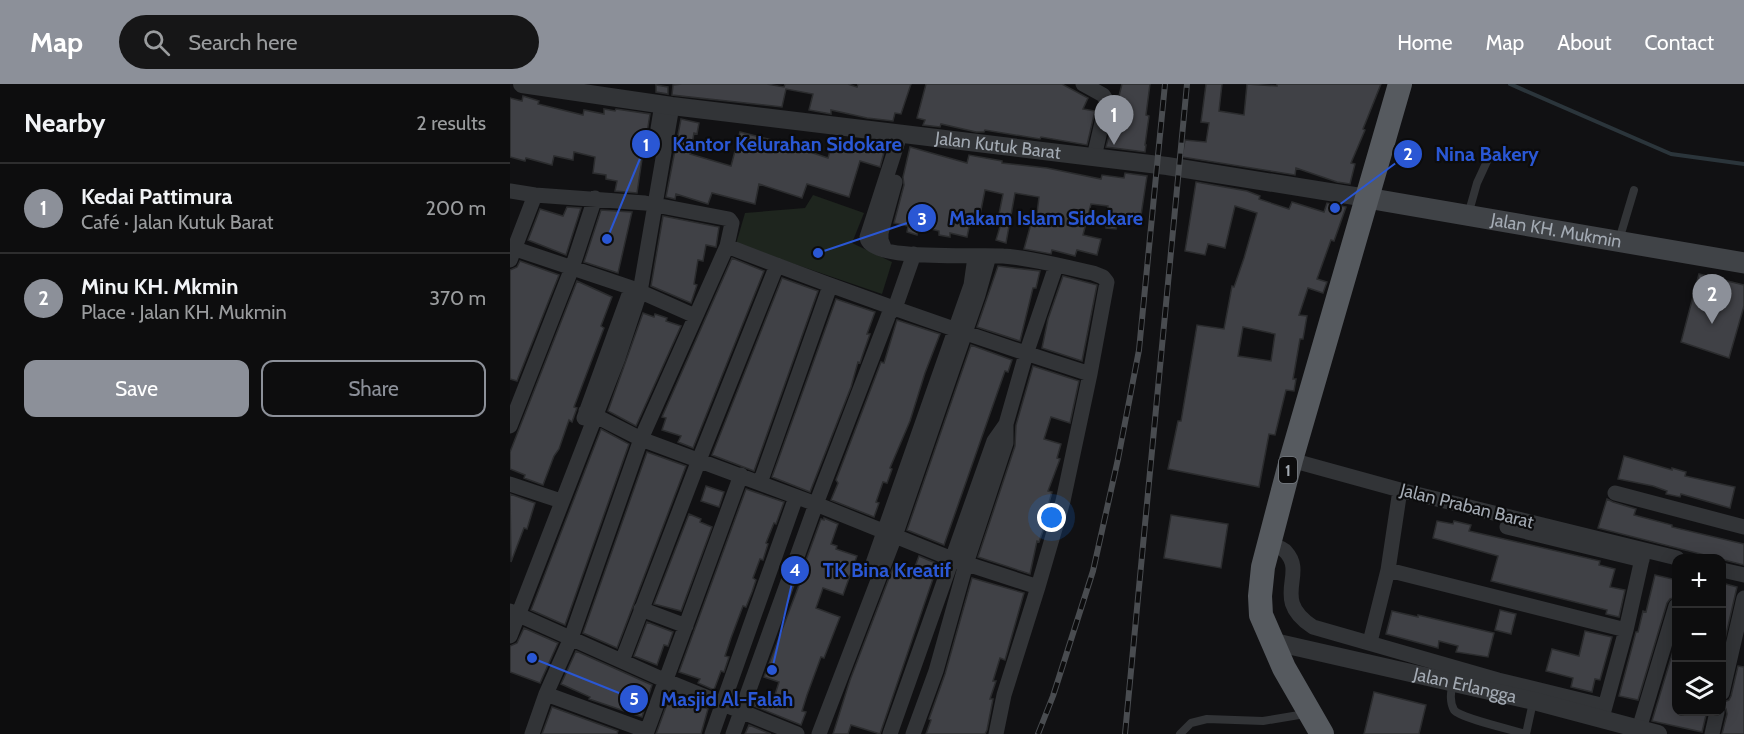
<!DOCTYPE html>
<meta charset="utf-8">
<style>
body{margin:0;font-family:Cabin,sans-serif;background:#161617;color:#f1f3f6}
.controls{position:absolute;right:18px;bottom:18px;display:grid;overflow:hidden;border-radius:12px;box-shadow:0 3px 15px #0003}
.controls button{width:54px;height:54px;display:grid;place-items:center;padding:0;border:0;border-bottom:2px solid #2d2d2e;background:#0d0d0e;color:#f1f3f6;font:30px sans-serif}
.you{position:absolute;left:542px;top:434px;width:21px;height:21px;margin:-15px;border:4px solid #fff;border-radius:50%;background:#1a73e8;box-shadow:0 0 0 9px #1a73e833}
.badge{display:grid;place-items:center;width:39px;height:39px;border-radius:50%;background:#8c9099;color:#fff;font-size:20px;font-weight:700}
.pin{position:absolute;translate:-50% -50px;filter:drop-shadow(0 2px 3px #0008)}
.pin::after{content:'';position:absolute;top:32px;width:21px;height:18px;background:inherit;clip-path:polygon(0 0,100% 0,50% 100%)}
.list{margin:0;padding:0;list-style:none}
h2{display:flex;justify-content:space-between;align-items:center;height:78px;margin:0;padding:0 24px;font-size:26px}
h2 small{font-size:20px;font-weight:400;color:#9a9c9e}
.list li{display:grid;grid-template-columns:39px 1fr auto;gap:18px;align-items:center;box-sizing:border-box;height:90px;padding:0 24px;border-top:2px solid #2d2d2e}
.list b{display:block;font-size:22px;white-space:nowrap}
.list p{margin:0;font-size:20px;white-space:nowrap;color:#9a9c9e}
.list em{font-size:20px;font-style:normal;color:#9a9c9e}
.actions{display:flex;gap:12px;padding:18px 24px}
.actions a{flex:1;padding:14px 0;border:2px solid #8c9099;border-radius:12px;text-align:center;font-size:21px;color:#8c9099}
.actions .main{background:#8c9099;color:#fff}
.icon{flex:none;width:33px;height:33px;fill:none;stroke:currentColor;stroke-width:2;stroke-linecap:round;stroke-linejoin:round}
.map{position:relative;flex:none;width:1234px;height:650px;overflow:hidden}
header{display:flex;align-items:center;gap:36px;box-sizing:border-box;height:84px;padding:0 30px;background:#8c9099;color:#fff}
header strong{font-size:28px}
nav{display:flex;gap:33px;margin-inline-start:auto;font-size:21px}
.search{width:420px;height:54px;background:#161617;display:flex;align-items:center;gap:15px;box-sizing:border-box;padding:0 21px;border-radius:33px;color:#9a9c9e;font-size:22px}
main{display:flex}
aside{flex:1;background:#0d0d0e}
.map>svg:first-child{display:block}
.green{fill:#1e251e}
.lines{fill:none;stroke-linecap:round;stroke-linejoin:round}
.stream{stroke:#2b353b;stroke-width:4}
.building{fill:#404146;stroke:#2b2c2e;stroke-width:1.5;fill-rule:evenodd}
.service{stroke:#323437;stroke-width:8}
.minor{stroke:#323437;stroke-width:15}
.tertiary{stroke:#323437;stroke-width:18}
.secondary{stroke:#404347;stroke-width:21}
.trunk{stroke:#565a5f;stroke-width:24}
.rail-casing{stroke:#494c50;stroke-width:6}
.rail{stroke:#0c0c0d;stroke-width:4;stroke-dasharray:11;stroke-linecap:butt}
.labels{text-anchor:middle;stroke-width:4.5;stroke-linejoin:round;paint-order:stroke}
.shield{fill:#0c0c0d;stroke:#767b81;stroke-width:1.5}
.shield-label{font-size:16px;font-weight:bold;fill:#a3aab3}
.street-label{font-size:18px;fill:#a3aab3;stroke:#0c0c0d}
.leader{fill:none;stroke:#2a57d4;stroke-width:2}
.callout-dot{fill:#2a57d4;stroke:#0c0c0d;stroke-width:2}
.mark-label{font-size:18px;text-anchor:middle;font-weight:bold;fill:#fff}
.callout-label{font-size:20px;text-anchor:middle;font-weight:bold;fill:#2a57d4;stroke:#0c0c0d;stroke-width:4.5;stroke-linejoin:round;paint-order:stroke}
</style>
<header>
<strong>Map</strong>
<div class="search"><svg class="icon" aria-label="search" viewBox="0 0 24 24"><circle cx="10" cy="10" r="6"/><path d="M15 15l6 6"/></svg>Search here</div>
<nav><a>Home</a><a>Map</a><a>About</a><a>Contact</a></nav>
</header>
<main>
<aside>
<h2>Nearby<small>2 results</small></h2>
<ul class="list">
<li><span class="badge">1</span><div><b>Kedai Pattimura</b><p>Café · Jalan Kutuk Barat</p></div><em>200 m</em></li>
<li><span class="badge">2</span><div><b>Minu KH. Mkmin</b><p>Place · Jalan KH. Mukmin</p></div><em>370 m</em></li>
</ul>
<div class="actions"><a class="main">Save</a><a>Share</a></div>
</aside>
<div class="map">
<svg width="1234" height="650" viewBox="0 0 1234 650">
<rect width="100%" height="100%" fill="#111113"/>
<path class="green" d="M303 111 354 129 342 159 382 178 372 210 226 160 235 129 295 124Z"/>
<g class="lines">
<path class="stream" d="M1000 0 1161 70 1234 80"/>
</g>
<path class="building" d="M172 0H257L274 3 275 0H338L347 3 348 0H401L391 30 385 29 383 37 357 34 321 26V30L299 26 303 10 276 5 272 23 162 11 163 1Z
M416 0H552L578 14 573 25 585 27 577 61 531 53 530 55 475 46 474 48H466L431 40 430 43 413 41 415 36 407 34Z
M612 0H640L636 31 639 32 635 61H636L635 68 596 63Z
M696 0H712L709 27 734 31 737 0 767 2V0H871L853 45 855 46 841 79 845 80 840 100 827 98 786 84 785 91 672 73 675 56 696 58 699 39 691 38Z
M146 1 158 3V10L146 8Z
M13 12 29 17 28 20 73 31 74 26 94 30V25L105 27 106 25 140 30 136 55H135L127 109 105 107 107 97 96 95V91L83 89 85 73 64 68 63 76 44 72 42 81 16 74 15 77 0 73V14L12 17Z
M171 35 189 39 187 50 184 49 180 70 221 82 230 48 270 58 318 74 323 57 358 68 361 57 376 61 370 83 350 77 339 113 297 100 292 114 249 100 245 120 202 109 198 120 166 110 165 115 156 113Z
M400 63 457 79 459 71 492 77V79L537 84 591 95 592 91 614 94 615 89 637 92 630 138 607 135 606 145 596 144 598 122 581 120 573 151 591 155 587 171 567 166 565 172 542 166 541 170 514 165 522 136 526 137 529 113 505 109 496 159 486 156 492 136 488 135 493 110 475 106 470 131 462 129 457 153 440 149V153L429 151V147L409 142 407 151 397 148 398 142 384 139 394 101 393 93Z
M686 98 737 107 750 112 749 115 779 125 782 118 814 128 817 119 836 123 824 157 821 156 807 195 817 198 813 209 798 204 789 231 797 232 793 255H790L783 295H786L784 307 776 306 765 351 759 350 749 403 658 385 668 337H671L687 241 714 245 722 202 724 203 734 174 747 129 725 122 715 164 698 160 695 171 675 167ZM733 243 765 250 761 277 728 272Z
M57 123 71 124 56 171 18 156 30 125 53 132Z
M91 126 122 128 108 189 74 178Z
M153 132 209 143 206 163 196 161 193 177 188 176 184 200 187 201 181 219 141 202Z
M222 174 254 187 183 364 168 358 171 352 152 346 156 334 152 333Z
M10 177 49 191 7 297 0 295V186L7 183Z
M488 182 530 187 526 204H523L510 257 467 243Z
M1189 190 1234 201V222L1219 274 1171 258Z
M553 192 587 201 572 277 532 264 538 235Z
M272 194 308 207 244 387 202 371Z
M67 197 102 213 91 242 94 244 64 323 67 324 62 338 59 336 49 365 44 372 33 401 14 394 15 391 0 385V368Z
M326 215 365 228 357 250H360L354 267 350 279 348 278 341 303 300 408 262 393Z
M133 229 144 233 145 230 157 234 156 237 171 242 126 342 98 327Z
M387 236 430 250 415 289 400 337 380 384 382 385 377 399 373 398 366 418 369 419 364 433 321 416 328 399 326 396 371 278 374 279Z
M461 261 502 276 498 288 495 287 434 461 397 446Z
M523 282 569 297 560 339 541 333 534 355 551 360 547 374 550 375 538 407 542 408 537 426 540 427 529 458 527 457 520 490 468 473 505 362 506 341Z
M91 345 119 360 55 541 21 526Z
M137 368 176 382 107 564 73 549Z
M1114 372 1162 386V384L1176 388 1175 392 1225 403 1220 424 1171 410 1170 413 1156 410 1157 407 1143 402 1108 395Z
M196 402 214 408 209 423 191 417Z
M236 405 274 418 266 440 264 439 256 459 258 460 253 476 250 475 243 494 246 496 242 508 236 523 233 522 221 554 215 572 219 573 214 588 211 587 204 606 188 599 190 595 169 588Z
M0 410 25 419 17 445 14 444 1 478Z
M1097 415 1103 418 1126 425 1124 431 1162 441V443L1234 460V481L1088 444Z
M179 430 191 435 190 438 202 443 171 527 144 520Z
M661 431 718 440 711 484 654 474Z
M314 434 328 440 321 460 327 462 326 465 347 472 333 511 313 504 306 524 330 533 314 574 311 573 297 611 292 627 296 628 291 641 244 622 247 611 263 617 269 598 254 593 297 480 295 479 311 435 314 436Z
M927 437 943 440 944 437 961 441 959 447 1090 477 1089 481 1105 485 1100 503 1115 506 1109 533 1096 530 1097 526 981 497 988 472 923 454Z
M409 472 428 480 370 650 341 641 338 650H323L340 596 384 481 403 488Z
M1145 491 1167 496V513L1160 515 1157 519 1128 616 1109 612 1126 548H1128L1133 527 1136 528Z
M462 494 514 509 495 576 490 574 483 597H486L480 615H483L477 646 475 650H416L421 636 419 635 435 590Z
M1212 499 1227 503 1212 568Z
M990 526 1006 530 1001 550 985 546Z
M882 527 908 533V531L984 549 978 573 946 568 948 562 929 557 928 564 876 550Z
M137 538 163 548 158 562 154 561 147 581 124 572Z
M14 544 48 559 30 599 0 588V562L7 559Z
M1075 547 1102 553 1090 596 1085 595 1082 608 1061 603 1063 594 1036 587 1042 565 1069 572Z
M1167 554V627H1197L1192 648 1142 637Z
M66 567 142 601 132 633 79 615 80 613 51 600Z
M1228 582 1234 583V650H1212L1217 630 1216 625 1212 619 1219 616 1221 612Z
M864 608 916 621 909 650H854Z
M161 609 198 625 191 650H146Z
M42 623 108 647 107 650H32Z
M239 641 261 650H235Z"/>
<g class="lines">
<path class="service" d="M958 131 967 99 979 73
M1109 156 1124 106
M943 598C941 607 939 617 944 626 950 634 1003 646 1016 650L1023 618
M670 650 681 639 697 635 753 637 795 630"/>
<path class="minor" d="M573 0 593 11 597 17 584 73
M390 51 357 153C358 178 472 170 493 172 523 174 554 183 583 189L593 193 597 198 580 290 553 417 528 503 494 611 486 650
M145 63 152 20
M0 107 25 111 135 119 219 135 222 139 217 162C337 209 458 251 580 290
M0 163 122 204 185 232
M375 166 371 156V149L385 98
M0 176 25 111
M76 327 131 355 306 420 442 475 528 503
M74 334 121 205
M0 342 62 184 85 114
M781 376 890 406 1167 474
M250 399 320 202
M0 400 51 417
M1105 409 1234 443
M997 443 1132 476
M759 460C764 462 772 463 776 468 797 491 760 515 803 543L988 596 1095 622
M361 485 461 201 465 173
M878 486 1116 546 1134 466
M1212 486 1234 491
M131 525 176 542
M0 527 154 596 287 650
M0 552 108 274 130 208 162 22
M860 558 878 486 890 406
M112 577 189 376 267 181
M1212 609 1234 514
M36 610 137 647
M1093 630 1116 546
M1129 645 1166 522
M22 650 36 610 61 554 131 355 217 162
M136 650 231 391
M202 650 286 413
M223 650 306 420 379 230 385 224 404 170
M309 650 385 452 468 211 479 172
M380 650 484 357 496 340
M403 650 426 587 456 480 496 359V340L516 270 546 182
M1202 650 1207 628"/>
<g class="tertiary">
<path id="s1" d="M12 0 162 22 657 82 857 114"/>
<path id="s2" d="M760 557 1024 617 1148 650"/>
</g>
<path class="secondary" id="s3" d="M857 114 1234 179"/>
<path class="trunk" d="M812 650 774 584 751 531 750 512 753 483 781 376 890 0"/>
<defs>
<path id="rail" d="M528 650 543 612 583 487 608 375 629 266 655 0
M615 650 677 0"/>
</defs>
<use href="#rail" class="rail-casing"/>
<use href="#rail" class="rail"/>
</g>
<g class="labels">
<rect class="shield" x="769" y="373" width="18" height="26" rx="4.5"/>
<g class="shield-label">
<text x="778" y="392">1</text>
</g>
<g class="street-label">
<text dy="6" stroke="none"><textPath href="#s1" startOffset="480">Jalan Kutuk Barat</textPath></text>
<text dy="6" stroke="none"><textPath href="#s3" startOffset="192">Jalan KH. Mukmin</textPath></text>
<text transform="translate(957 422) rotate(14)" y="6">Jalan Praban Barat</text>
<text dy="6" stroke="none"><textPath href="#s2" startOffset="200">Jalan Erlangga</textPath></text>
</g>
</g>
<path class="leader" d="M97 155L136 60M825 124L898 70M308 169L412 134M262 586L285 486M22 574L124 615"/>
<g class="callout-dot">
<circle cx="97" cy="155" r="6"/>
<circle cx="825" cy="124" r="6"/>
<circle cx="308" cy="169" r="6"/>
<circle cx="262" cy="586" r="6"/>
<circle cx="22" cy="574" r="6"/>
<circle cx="136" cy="60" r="15"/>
<circle cx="898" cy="70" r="15"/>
<circle cx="412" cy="134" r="15"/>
<circle cx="285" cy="486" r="15"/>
<circle cx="124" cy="615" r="15"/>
</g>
<g class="mark-label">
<text x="136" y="67">1</text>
<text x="898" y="76">2</text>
<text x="412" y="141">3</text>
<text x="285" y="492">4</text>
<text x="124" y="621">5</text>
</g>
<g class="callout-label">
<text x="277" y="67">Kantor Kelurahan Sidokare</text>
<text x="977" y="77">Nina Bakery</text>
<text x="536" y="141">Makam Islam Sidokare</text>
<text x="377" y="493">TK Bina Kreatif</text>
<text x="217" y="622">Masjid Al-Falah</text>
</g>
</svg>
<div class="controls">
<button>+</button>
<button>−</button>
<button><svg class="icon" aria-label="layers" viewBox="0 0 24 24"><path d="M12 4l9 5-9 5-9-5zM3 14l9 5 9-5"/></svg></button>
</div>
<div class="you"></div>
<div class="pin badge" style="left:604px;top:61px">1</div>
<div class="pin badge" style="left:1202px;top:240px">2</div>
</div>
</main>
